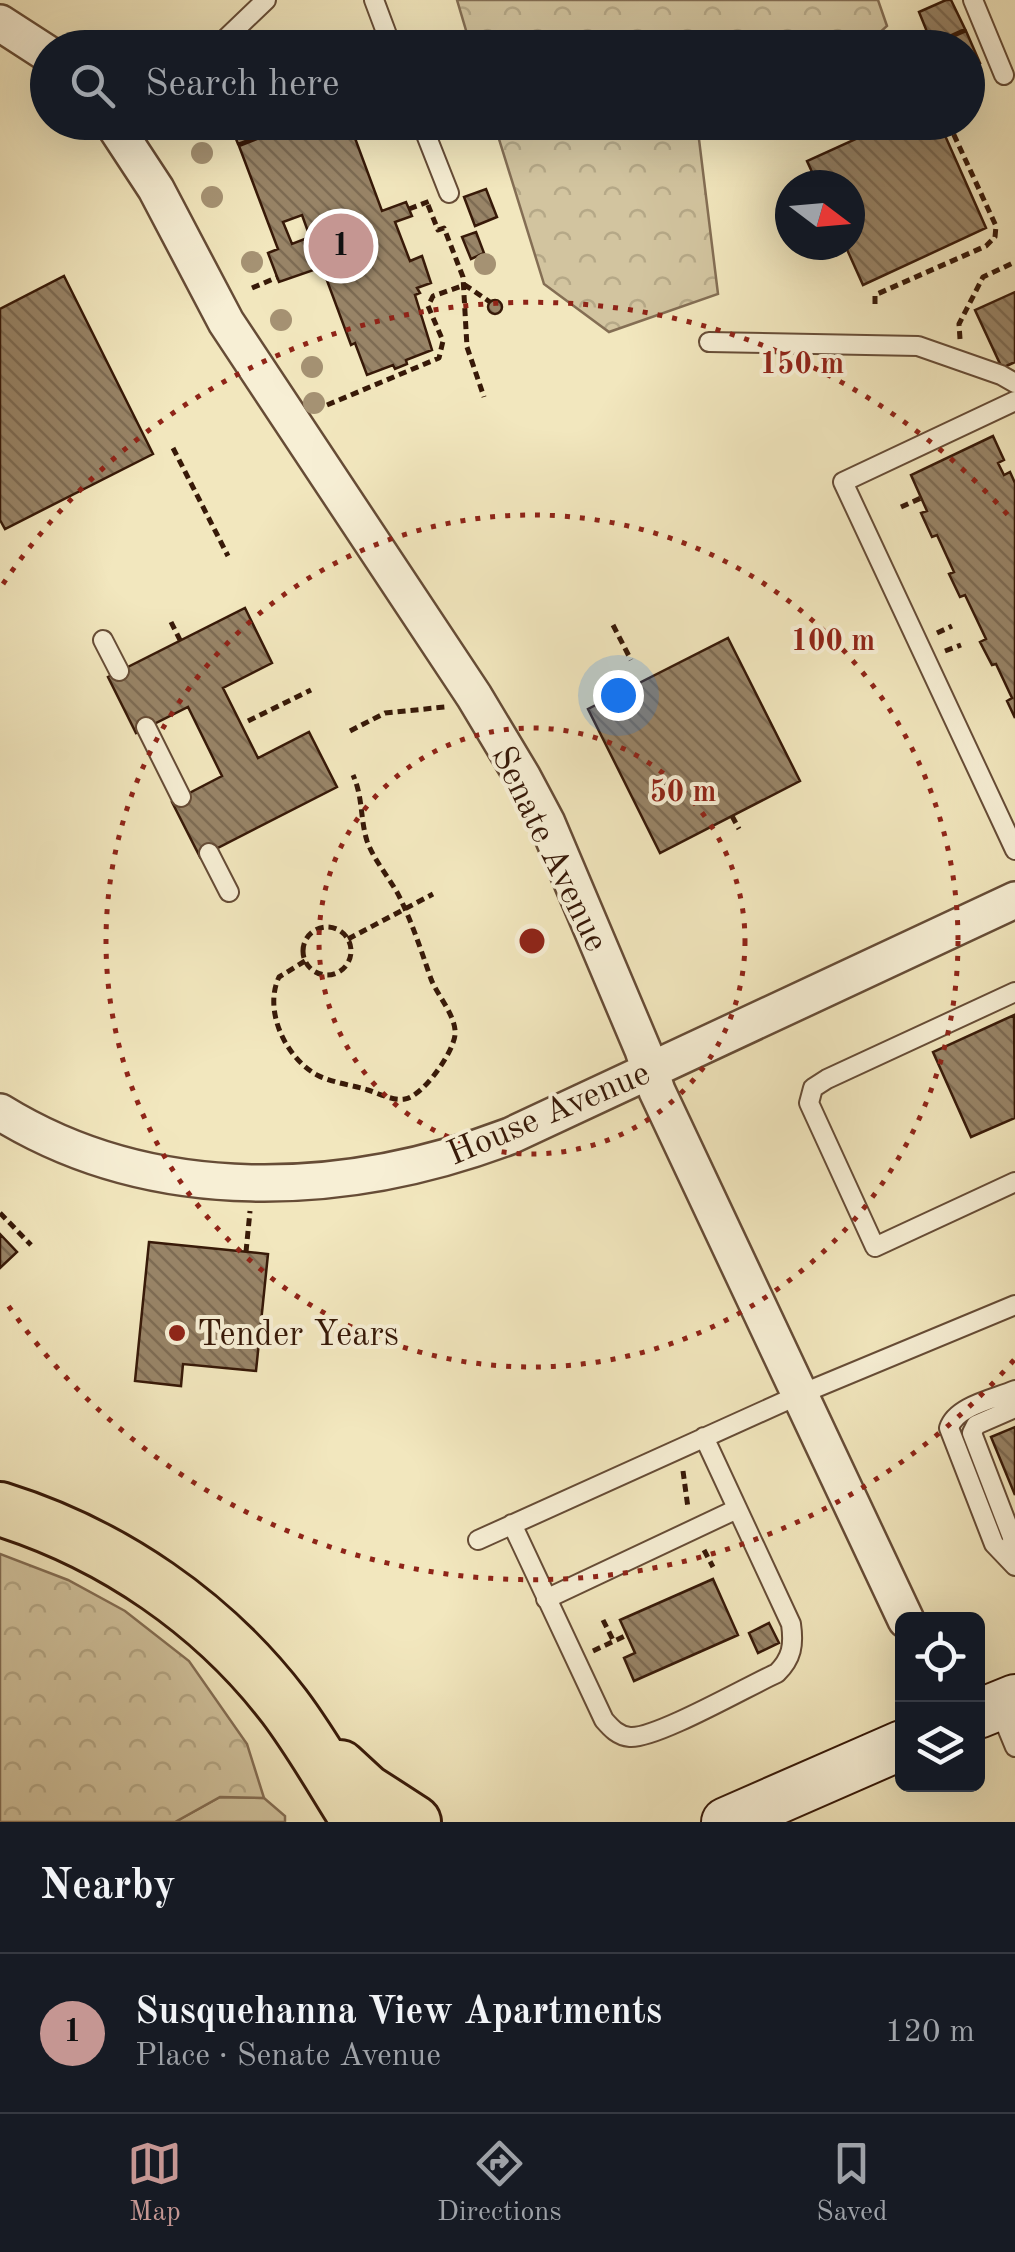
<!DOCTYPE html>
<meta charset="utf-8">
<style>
body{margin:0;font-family:"Old Standard TT",serif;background:#242831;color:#f1f3f6}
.controls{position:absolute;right:30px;bottom:30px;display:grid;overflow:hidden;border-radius:15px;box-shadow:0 10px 40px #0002}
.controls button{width:90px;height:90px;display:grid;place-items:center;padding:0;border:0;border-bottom:2px solid #363941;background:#171b24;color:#f1f3f6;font:50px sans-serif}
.compass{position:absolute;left:775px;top:170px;width:90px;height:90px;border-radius:50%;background:#171b24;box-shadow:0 10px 40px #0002;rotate:106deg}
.you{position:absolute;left:618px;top:695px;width:35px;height:35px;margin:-25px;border:8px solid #fff;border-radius:50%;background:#1a73e8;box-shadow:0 0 0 15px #1a73e833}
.badge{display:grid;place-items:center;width:65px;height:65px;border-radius:50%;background:#c59692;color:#111;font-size:32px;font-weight:700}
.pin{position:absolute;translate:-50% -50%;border:5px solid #fff;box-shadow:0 2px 10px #0006}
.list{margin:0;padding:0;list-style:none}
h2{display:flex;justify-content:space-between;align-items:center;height:130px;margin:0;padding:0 40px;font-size:42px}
h2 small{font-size:32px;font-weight:400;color:#9ea1a6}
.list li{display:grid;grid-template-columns:65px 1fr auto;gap:30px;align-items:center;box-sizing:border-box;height:160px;padding:0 40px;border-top:2px solid #363941}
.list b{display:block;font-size:38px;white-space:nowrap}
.list p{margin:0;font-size:32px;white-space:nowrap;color:#9ea1a6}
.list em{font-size:32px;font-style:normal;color:#9ea1a6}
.icon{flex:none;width:55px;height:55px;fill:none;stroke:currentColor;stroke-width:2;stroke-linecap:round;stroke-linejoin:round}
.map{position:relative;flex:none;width:1015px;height:1822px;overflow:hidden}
.search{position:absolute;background:#171b24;box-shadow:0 10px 40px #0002;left:30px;right:30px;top:30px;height:110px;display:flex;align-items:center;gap:25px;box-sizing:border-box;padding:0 35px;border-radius:55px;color:#9ea1a6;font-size:38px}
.sheet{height:290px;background:#171b24}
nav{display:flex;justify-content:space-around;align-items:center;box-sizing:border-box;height:140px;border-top:2px solid #363941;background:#171b24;font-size:28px;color:#9ea1a6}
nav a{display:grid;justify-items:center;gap:5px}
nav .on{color:#c59692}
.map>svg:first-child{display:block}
.green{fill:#d2c49f;stroke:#846e54;stroke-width:2.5}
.forest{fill:url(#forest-crowns);stroke:#846e54;stroke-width:2.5}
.building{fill:url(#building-back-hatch);stroke:#371908;stroke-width:2.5;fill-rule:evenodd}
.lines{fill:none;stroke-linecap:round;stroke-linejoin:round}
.lane-casing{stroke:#664c36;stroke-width:22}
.street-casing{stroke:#664c36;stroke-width:40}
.secondary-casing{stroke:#371908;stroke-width:52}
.primary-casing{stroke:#371908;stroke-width:58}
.path{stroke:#371908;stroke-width:5;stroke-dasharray:8 5;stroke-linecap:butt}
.lane{stroke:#f7efd5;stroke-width:18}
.street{stroke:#f7efd5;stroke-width:35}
.secondary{stroke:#f7efd5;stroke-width:48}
.primary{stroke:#f2e7be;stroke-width:52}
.tree{fill:#a59273}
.ring{fill:none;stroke:#8f2418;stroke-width:5;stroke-dasharray:5 10}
.poi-dot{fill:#8f2418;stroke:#f7efd5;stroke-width:4}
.labels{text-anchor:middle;stroke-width:8;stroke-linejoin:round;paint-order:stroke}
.street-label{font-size:35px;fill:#371908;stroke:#f7efd5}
.poi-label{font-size:35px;fill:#371908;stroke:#f7efd5;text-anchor:start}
.centre{fill:#8f2418;stroke:#f7efd5;stroke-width:5}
.ring-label{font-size:30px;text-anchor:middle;font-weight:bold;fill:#8f2418;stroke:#f7efd5;stroke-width:8;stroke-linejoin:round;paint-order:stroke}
</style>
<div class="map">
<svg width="1015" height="1822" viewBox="0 0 1015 1822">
<defs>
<pattern id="forest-crowns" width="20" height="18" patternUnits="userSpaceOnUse" patternTransform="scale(2.5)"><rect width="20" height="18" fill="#d2c49f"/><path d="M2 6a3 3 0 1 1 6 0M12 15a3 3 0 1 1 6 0" fill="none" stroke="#b5a887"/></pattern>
<pattern id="building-back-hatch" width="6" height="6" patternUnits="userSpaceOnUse" patternTransform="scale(2.5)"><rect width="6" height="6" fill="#988467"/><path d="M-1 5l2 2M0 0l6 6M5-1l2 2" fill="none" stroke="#7d6b53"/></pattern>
</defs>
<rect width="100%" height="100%" fill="#f2e7be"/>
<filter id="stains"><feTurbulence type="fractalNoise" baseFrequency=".002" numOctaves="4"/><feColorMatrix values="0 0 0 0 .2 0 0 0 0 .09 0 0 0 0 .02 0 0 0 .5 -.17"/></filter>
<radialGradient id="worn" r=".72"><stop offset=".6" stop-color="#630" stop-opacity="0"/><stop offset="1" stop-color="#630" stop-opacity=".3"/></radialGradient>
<path class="green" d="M220 1797 264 1798 285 1816V1822H175Z"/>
<path class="forest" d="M457 0H878L887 26 864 47H471Z
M494 123H697L718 294 609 332 544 284Z
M0 1554 68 1580 125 1611 189 1661 247 1744 264 1798 220 1797 175 1822H0Z"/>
<path class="building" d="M946 0H951L965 29 932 44 919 12Z
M966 31 980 63 968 68V48L934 45Z
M271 122H349L382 211 406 202 412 216 395 222 410 261 422 256 431 283 417 288 420 293 415 295 432 350 406 360 407 364 395 369 393 365 367 375 355 343 351 345 322 267 279 282 268 253 278 249 239 146 275 132ZM302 215 310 237 292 244 283 222Z
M893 122H939L986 228 863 285 845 245H850V185H818L807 161Z
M250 129 254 138 238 144 234 134Z
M486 189 497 217 475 226 464 197Z
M476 232 484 253 471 259 462 237Z
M64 276 153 454 5 529 0 520V309Z
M1015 292V362L1002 368 975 310Z
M488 307a7 7 0 1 1 14 0a7 7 0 1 1-14 0Z
M993 436 1004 460 998 463 1004 475 1010 472 1015 483V718L1007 701 1012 698 996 664 992 665 980 642 986 639 965 595 960 597 949 574 954 572 937 535 932 537 921 513 927 511 911 475Z
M245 608 272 663 223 688 258 758 309 732 337 787 200 857 172 802 222 776 188 707 136 733 108 677Z
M728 638 800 781 660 853 588 709Z
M1014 1015 1015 1118 971 1137 933 1052Z
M0 1234 17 1252 0 1268Z
M149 1242 268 1254 256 1371 183 1364 181 1386 135 1381Z
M1015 1427V1495L991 1437Z
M713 1579 738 1635 634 1681 624 1658 635 1653 620 1620Z
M769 1623 779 1643 758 1653 749 1633Z"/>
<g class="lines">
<defs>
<path id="lane" d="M374 0 392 48
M973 0 1004 75
M216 48 266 0
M421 122 449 193
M709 342 918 346 1001 375 1015 383
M1015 401 843 482 1015 850
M103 640 119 671
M146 727 181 797
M209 853 229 892
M1015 992 827 1079 813 1088 809 1103 875 1247 1015 1182
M1015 1390C994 1399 956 1406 949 1428L994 1544 1015 1566
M512 1524 604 1720C611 1728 618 1736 630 1737 656 1739 748 1686 777 1673 792 1658 794 1645 791 1624L704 1437
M478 1540 801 1394 1015 1305
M1013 1562 1012 1537 972 1433 976 1425 1015 1408
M546 1599 737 1509
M998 1706 1015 1747"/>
<path id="street" d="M0 23 48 54
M112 122 156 189 226 322 474 696 522 776 547 823 643 1050 657 1091 906 1620
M0 1112C154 1207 346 1198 510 1136L1015 900"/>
<path id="secondary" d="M978 1714 1015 1699
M726 1822 902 1745"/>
<path id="primary" d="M0 1509C112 1544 213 1613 284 1706 312 1743 334 1783 359 1822
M340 1767 366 1791 414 1822"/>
</defs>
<use href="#lane" class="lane-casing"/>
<use href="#street" class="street-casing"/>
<use href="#secondary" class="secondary-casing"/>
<use href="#primary" class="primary-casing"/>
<path class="path" d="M428 205 438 230 444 228 463 277 467 347 484 397
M409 209 430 201
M252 288 278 277
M875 304V295L986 246 995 237 996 226 948 122
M960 339 959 324 983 277 1015 262
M327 405 439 358 443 341 428 306 433 296 465 285 490 302
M173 448 228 556
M901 507 921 498
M171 622 180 640
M613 625 631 660
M937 633 952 626
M945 651 961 645
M248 721 311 690
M350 731 385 713 445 707
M732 816 739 829
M303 951a24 24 0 1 1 48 0a24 24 0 1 1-48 0Z
M348 939 433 894
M305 961 279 977C263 1011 286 1058 317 1075 333 1083 352 1085 368 1090 380 1094 393 1101 405 1099 423 1096 453 1053 455 1035 457 1017 437 995 431 979 421 950 412 922 398 894 388 876 374 860 367 841 360 818 363 797 353 775
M0 1213 31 1245
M246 1252 250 1211
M683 1471 688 1508
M704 1550 713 1567
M603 1620 613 1640
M593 1651 627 1635"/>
<use href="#lane" class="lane"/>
<use href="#street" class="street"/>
<use href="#secondary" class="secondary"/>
<use href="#primary" class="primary"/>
</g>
<g class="tree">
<circle cx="202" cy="153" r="11"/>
<circle cx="212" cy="197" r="11"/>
<circle cx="252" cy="262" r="11"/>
<circle cx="485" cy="264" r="11"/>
<circle cx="281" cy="320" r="11"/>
<circle cx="312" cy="367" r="11"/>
<circle cx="314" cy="403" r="11"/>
</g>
<g class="ring">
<circle cx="532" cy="941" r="213"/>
<circle cx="532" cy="941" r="426"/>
<path d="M1014 1360A638 638 0 0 1 3 1298M3 584A638 638 0 0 1 1014 522"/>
</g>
<circle class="poi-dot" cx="177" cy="1333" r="10"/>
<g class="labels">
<g class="street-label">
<text transform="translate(551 848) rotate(64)" y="12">Senate Avenue</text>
<text transform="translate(548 1112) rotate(-23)" y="12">House Avenue</text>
</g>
<g class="poi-label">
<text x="197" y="1345">Tender Years</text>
</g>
</g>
<circle cx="532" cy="941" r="15" class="centre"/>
<g class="ring-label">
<text x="802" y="373">150 m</text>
<text x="833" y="650">100 m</text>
<text x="683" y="801">50 m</text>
</g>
<rect width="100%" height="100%" filter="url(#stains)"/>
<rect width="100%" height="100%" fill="url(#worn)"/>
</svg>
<div class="controls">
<button><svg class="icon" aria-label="locate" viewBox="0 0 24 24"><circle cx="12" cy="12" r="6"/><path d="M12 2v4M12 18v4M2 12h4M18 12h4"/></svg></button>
<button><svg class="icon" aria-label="layers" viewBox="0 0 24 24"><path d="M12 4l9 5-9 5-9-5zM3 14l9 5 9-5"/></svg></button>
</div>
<svg class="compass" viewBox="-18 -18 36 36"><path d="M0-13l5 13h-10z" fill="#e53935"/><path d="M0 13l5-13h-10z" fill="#9ea1a6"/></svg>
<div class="you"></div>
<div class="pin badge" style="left:341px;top:246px">1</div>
<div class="search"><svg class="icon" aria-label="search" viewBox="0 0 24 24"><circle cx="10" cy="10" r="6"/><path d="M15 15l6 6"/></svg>Search here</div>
</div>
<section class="sheet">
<h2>Nearby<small></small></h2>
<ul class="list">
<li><span class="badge">1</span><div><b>Susquehanna View Apartments</b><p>Place · Senate Avenue</p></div><em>120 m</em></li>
</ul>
</section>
<nav>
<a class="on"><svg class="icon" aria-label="map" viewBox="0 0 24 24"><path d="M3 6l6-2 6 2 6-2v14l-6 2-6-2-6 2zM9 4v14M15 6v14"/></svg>Map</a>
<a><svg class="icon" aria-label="directions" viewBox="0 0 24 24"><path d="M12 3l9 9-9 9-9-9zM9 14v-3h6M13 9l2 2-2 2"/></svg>Directions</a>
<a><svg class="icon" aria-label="saved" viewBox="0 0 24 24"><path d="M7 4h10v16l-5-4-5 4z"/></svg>Saved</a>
</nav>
